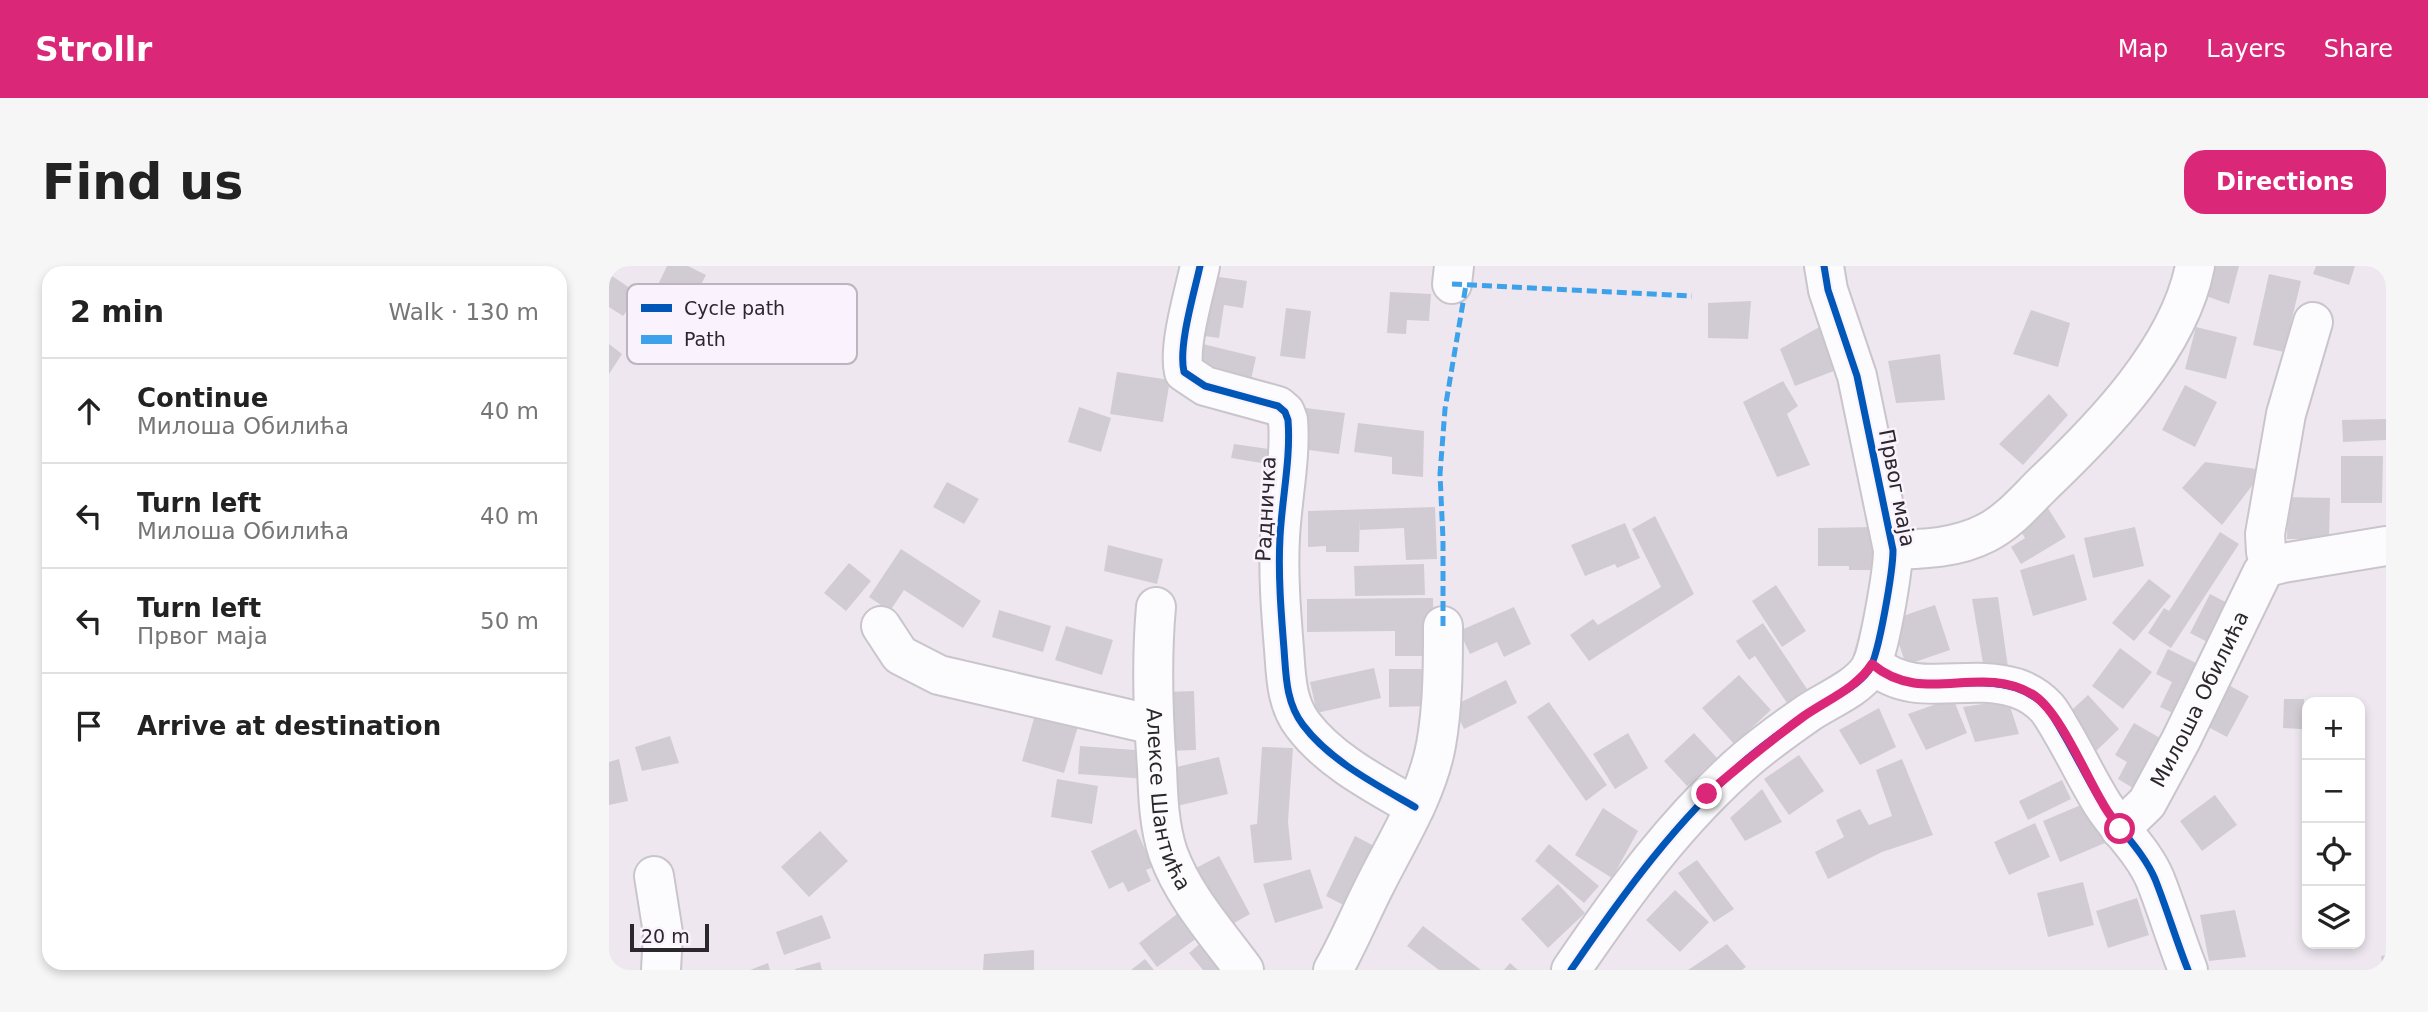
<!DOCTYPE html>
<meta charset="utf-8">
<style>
body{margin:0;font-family:"DejaVu Sans",sans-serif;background:#f6f6f6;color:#222}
.controls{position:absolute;right:21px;bottom:21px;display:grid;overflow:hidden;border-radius:14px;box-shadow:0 4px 10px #0003}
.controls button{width:63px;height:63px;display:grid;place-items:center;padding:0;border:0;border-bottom:2px solid #e0e0e0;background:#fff;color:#222;font:35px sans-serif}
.scale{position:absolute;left:21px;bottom:18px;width:79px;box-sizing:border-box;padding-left:7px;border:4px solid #2b272d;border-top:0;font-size:19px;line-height:24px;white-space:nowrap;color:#2b272d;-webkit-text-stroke:5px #faf2fd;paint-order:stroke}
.stop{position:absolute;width:21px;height:21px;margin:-16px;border:5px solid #db2777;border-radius:50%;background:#fff}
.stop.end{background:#db2777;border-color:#fff;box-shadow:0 2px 7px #0008}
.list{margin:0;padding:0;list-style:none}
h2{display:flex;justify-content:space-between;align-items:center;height:91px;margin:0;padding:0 28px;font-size:30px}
h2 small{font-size:23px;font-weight:400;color:#767676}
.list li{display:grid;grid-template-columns:46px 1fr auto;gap:21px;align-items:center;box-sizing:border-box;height:105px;padding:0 28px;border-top:2px solid #e0e0e0}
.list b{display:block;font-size:26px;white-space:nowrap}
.list p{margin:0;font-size:23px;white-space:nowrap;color:#767676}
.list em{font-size:23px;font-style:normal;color:#767676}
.icon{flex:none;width:38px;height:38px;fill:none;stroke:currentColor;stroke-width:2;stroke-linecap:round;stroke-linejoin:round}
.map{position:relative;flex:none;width:1777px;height:704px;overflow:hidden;border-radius:21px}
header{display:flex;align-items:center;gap:42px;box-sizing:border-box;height:98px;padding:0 35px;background:#db2777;color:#fff}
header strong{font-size:33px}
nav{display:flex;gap:38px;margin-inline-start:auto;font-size:24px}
.intro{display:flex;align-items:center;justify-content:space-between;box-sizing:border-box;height:168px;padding:0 42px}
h1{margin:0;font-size:49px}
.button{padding:18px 32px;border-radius:21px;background:#db2777;color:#fff;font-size:24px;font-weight:700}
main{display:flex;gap:42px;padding:0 42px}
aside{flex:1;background:#fff;border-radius:21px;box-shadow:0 4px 10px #0003}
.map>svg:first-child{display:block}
.building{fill:#d1ccd3}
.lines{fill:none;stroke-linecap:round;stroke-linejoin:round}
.minor-casing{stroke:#cac5cc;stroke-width:42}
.minor{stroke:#fcfbfd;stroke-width:38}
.quiet{stroke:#3ea2eb;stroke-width:5;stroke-dasharray:10 5;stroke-linecap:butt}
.cycleway-casing{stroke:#faf2fd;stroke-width:11}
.cycleway{stroke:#0057b8;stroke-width:7}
.route{stroke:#db2777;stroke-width:9}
.labels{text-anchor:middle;stroke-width:5;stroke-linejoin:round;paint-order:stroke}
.street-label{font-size:21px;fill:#2b272d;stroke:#faf2fd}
.key{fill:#faf2fd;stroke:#bcb5bf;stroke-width:2}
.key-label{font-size:19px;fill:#2b272d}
</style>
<header>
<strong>Strollr</strong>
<nav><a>Map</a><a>Layers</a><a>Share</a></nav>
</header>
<div class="intro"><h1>Find us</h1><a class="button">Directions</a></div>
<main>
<aside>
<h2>2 min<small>Walk · 130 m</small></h2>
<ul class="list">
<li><svg class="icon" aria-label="ahead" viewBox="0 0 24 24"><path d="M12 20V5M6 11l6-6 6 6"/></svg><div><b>Continue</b><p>Милоша Обилића</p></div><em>40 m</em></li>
<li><svg class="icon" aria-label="left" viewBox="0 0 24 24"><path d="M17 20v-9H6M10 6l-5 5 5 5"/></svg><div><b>Turn left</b><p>Милоша Обилића</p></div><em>40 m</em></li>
<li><svg class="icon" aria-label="left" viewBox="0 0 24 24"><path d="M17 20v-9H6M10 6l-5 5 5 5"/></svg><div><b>Turn left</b><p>Првог маја</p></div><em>50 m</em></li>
<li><svg class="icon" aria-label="arrive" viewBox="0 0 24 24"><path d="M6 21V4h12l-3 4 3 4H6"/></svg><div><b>Arrive at destination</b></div></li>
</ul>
</aside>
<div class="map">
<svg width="1777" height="704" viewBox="0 0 1777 704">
<rect width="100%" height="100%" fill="#eee7f0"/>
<path class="building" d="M58 0H79L97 9 80 42 46 25Z
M1599 0H1630L1620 38 1591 28Z
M1707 0H1746L1740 19 1704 8Z
M0 8 30 28 14 50 0 41Z
M1660 8 1692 15 1675 86 1644 79Z
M596 9 638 15 634 42 615 39 610 72 587 69Z
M781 26 822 28 820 55 798 54 797 68 778 67Z
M1142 35 1139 73 1099 72V37Z
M677 42 702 45 696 93 671 90Z
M1422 44 1461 57 1449 101 1404 88Z
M1214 59 1235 101 1186 120 1171 83Z
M1587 61 1628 71 1617 113 1576 103Z
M590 77 647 91 641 118 584 105Z
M0 78 13 88 0 108Z
M1331 88 1336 134 1287 137 1279 95Z
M508 106 561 114 554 156 501 148Z
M1174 115 1189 140 1178 148 1201 199 1168 211 1134 136Z
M1576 119 1608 136 1586 181 1553 164Z
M1440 128 1459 149 1414 199 1390 178Z
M470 141 502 152 492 186 459 176Z
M689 141 736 147 730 188 685 182Z
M1777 153V174L1734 176 1733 154Z
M749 157 815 165 814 211 783 208V191L745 186Z
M625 178 666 184 664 199 622 192Z
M1732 190H1774L1773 237H1732Z
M1596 196 1655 204 1613 259 1573 222Z
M338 216 370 233 355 258 324 241Z
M1679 231 1721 232 1720 273H1678Z
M1437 239 1457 271 1412 298 1402 281 1416 272 1407 257Z
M826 241 828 293 797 294 795 262 751 264V252L750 286H717V280L699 281V245Z
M1046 250 1085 328 980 395 961 369 984 353 989 359 1052 321 1023 263Z
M1016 257 1031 292 1008 302 1006 298 976 310 962 279Z
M1264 261 1265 304H1240V300H1209V262Z
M1526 261 1535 300 1484 312 1475 272Z
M1611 266 1630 278 1562 382 1539 367 1555 342 1560 345Z
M499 279 554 293 548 318 495 305Z
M292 283 372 335 354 362 295 324 281 345 260 331Z
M1465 288 1478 334 1424 350 1411 304Z
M240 297 262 315 237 345 215 327Z
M815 298 816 329 746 330 745 300Z
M1540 313 1562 330 1525 375 1503 357Z
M1167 319 1197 365 1173 381 1143 335Z
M1601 328 1630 343 1610 382 1581 367Z
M1389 331 1399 401 1375 403 1363 333Z
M824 332 825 390H786V365L698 366V333Z
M1326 339 1341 384 1297 399 1282 354Z
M905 341 922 378 895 391 888 376 861 388 850 365Z
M390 344 442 360 434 386 383 371Z
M1154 357 1198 423 1178 437 1146 390 1140 394 1127 375Z
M457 360 504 374 493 409 446 394Z
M1511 382 1543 406 1514 443 1483 420Z
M1559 383 1593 400 1568 449 1551 441 1563 416 1547 408Z
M765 402 772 432 708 447 701 416Z
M780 403H823L824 440 780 441Z
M1130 409 1162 444 1125 478 1093 442Z
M897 414 908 437 855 463 844 440Z
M1610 414 1640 430 1618 471 1588 455Z
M585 425 587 484 559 485 557 426Z
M1479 429 1510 463 1482 490 1450 456Z
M1344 432 1358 467 1317 484 1299 448Z
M1675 433H1695L1693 463 1674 462Z
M1399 434 1410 468 1366 476 1354 441Z
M940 436 998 519 977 535 918 451Z
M1270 442 1287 481 1251 499 1230 464Z
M427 445 470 457 455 507 413 495Z
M1525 457 1558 476 1529 525 1509 513 1518 496 1506 489Z
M1019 467 1039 502 1006 523 984 488Z
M1085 467 1108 492 1078 520 1055 495Z
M61 470 70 497 33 505 26 481Z
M471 480 540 485 538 513 469 508Z
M653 481 684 482 679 556 683 594 645 597 641 559 648 558Z
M1190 489 1215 525 1180 549 1155 513Z
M610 491 619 528 568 540 559 503Z
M10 493 19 535 0 539V496Z
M1293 493 1324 569 1273 586 1219 613 1206 586 1235 571 1227 554 1251 543 1260 559 1283 550 1267 504Z
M448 513 489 520 483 558 442 551Z
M1453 514 1462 533 1419 554 1410 535Z
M1153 523 1173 556 1136 575 1121 552Z
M1606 529 1628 559 1593 585 1571 555Z
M1479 536 1496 577 1451 596 1434 555Z
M994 542 1029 565 1003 612 966 589Z
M1426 557 1441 591 1400 609 1385 576Z
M527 563 544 601 537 604 542 615 519 626 514 616 500 623 482 585Z
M211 565 239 595 200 631 172 601Z
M746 570 771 583 742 643 717 630Z
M940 578 990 620 975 637 926 595Z
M610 590 641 648 618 661 587 602Z
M1088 594 1125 643 1105 656 1069 607Z
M701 603 714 642 666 657 654 618Z
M1474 616 1485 659 1439 671 1428 627Z
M949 618 976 647 939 682 912 653Z
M1066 624 1100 656 1071 686 1037 654Z
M1528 632 1540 669 1499 682 1487 645Z
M580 639 599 664 548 701 530 677Z
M1626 644 1637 691 1600 695 1591 649Z
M213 649 222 672 175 689 167 666Z
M814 660 872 704H830L798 680Z
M600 670 629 704H594L580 687Z
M1118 678 1137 701 1133 704H1079Z
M425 684V704H374L375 688Z
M1777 689V704H1774L1772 690Z
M536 693 545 704H522Z
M211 696 213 704H186V703Z
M159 697 161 704H141Z
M901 697 909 704H895Z"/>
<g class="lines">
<defs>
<g id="minor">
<path d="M591 0C585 28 569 80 575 106L596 120 669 140 676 146 679 154C682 192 673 232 671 271 669 308 672 346 675 383 677 410 677 437 694 459 721 495 768 519 806 541"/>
<path d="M843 18 845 0"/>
<path d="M1284 284C1316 283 1348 282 1377 267 1399 256 1416 236 1433 219 1493 162 1570 83 1586 0"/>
<path d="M1662 300 1657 286 1656 268 1677 148 1704 56"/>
<path id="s1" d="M547 341C542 395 544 448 548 502 549 530 550 560 559 587 575 631 608 667 635 704"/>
<path d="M272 360 291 389 330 409 545 459"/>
<path d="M1263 398C1308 435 1355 406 1407 422 1419 426 1429 432 1438 442 1443 448 1448 457 1452 464 1467 489 1479 515 1494 539 1511 565 1534 585 1546 613 1558 643 1567 674 1579 704"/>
<path id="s2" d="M1511 563 1538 537 1572 474 1654 305 1662 300 1674 297 1777 280"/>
<path d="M45 610 54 667 52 704"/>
<path d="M724 704C740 676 752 646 767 617 789 573 818 528 827 479 834 440 834 400 834 360"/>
<path d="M962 704C1014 628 1069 552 1139 492 1158 476 1179 461 1199 447 1218 434 1247 423 1260 404 1270 389 1284 304 1284 284L1248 110 1219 24 1215 0"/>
</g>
</defs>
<use href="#minor" class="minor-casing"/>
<use href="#minor" class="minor"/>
<path class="quiet" d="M843 18 1083 30
M834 360V273L831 208 836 143 857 19"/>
<defs>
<path id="cycleway" d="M591 0C585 28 569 80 575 106L596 120 669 140 676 146 679 154C682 192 673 232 671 271 669 308 672 346 675 383 677 410 677 437 694 459 721 495 768 519 806 541
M1263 398C1308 435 1355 406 1407 422 1419 426 1429 432 1438 442 1443 448 1448 457 1452 464 1467 489 1479 515 1494 539 1511 565 1534 585 1546 613 1558 643 1567 674 1579 704
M962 704C1014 628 1069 552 1139 492 1158 476 1179 461 1199 447 1218 434 1247 423 1260 404 1270 389 1284 304 1284 284L1248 110 1219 24 1215 0"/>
</defs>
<use href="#cycleway" class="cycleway-casing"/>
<use href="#cycleway" class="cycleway"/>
</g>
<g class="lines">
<path class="route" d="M1098 528C1129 501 1161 475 1195 450 1218 434 1248 422 1263 398 1314 441 1370 397 1423 428 1450 444 1476 508 1493 536 1498 546 1505 554 1511 563"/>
</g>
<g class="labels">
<g class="street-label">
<text transform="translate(1288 222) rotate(79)" y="7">Првог маја</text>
<text transform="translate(657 243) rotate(-87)" y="7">Радничка</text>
<text dy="7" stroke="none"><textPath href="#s2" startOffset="154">Милоша Обилића</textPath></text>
<text dy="7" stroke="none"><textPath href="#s1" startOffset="194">Алексе Шантића</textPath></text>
</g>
</g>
<rect x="18" y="18" width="230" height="80" rx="10" class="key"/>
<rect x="32" y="38" width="31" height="8" fill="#0057b8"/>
<rect x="32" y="69" width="31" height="9" fill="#3ea2eb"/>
<g class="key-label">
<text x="75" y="49">Cycle path</text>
<text x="75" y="80">Path</text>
</g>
</svg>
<div class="controls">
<button>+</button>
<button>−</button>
<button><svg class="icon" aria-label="locate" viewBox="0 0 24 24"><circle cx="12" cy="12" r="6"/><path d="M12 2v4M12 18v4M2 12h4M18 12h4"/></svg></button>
<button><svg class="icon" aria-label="layers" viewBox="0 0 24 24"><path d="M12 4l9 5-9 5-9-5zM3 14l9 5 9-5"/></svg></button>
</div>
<div class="scale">20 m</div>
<div class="stop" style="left:1511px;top:563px"></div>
<div class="stop end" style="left:1098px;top:528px"></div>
</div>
</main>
